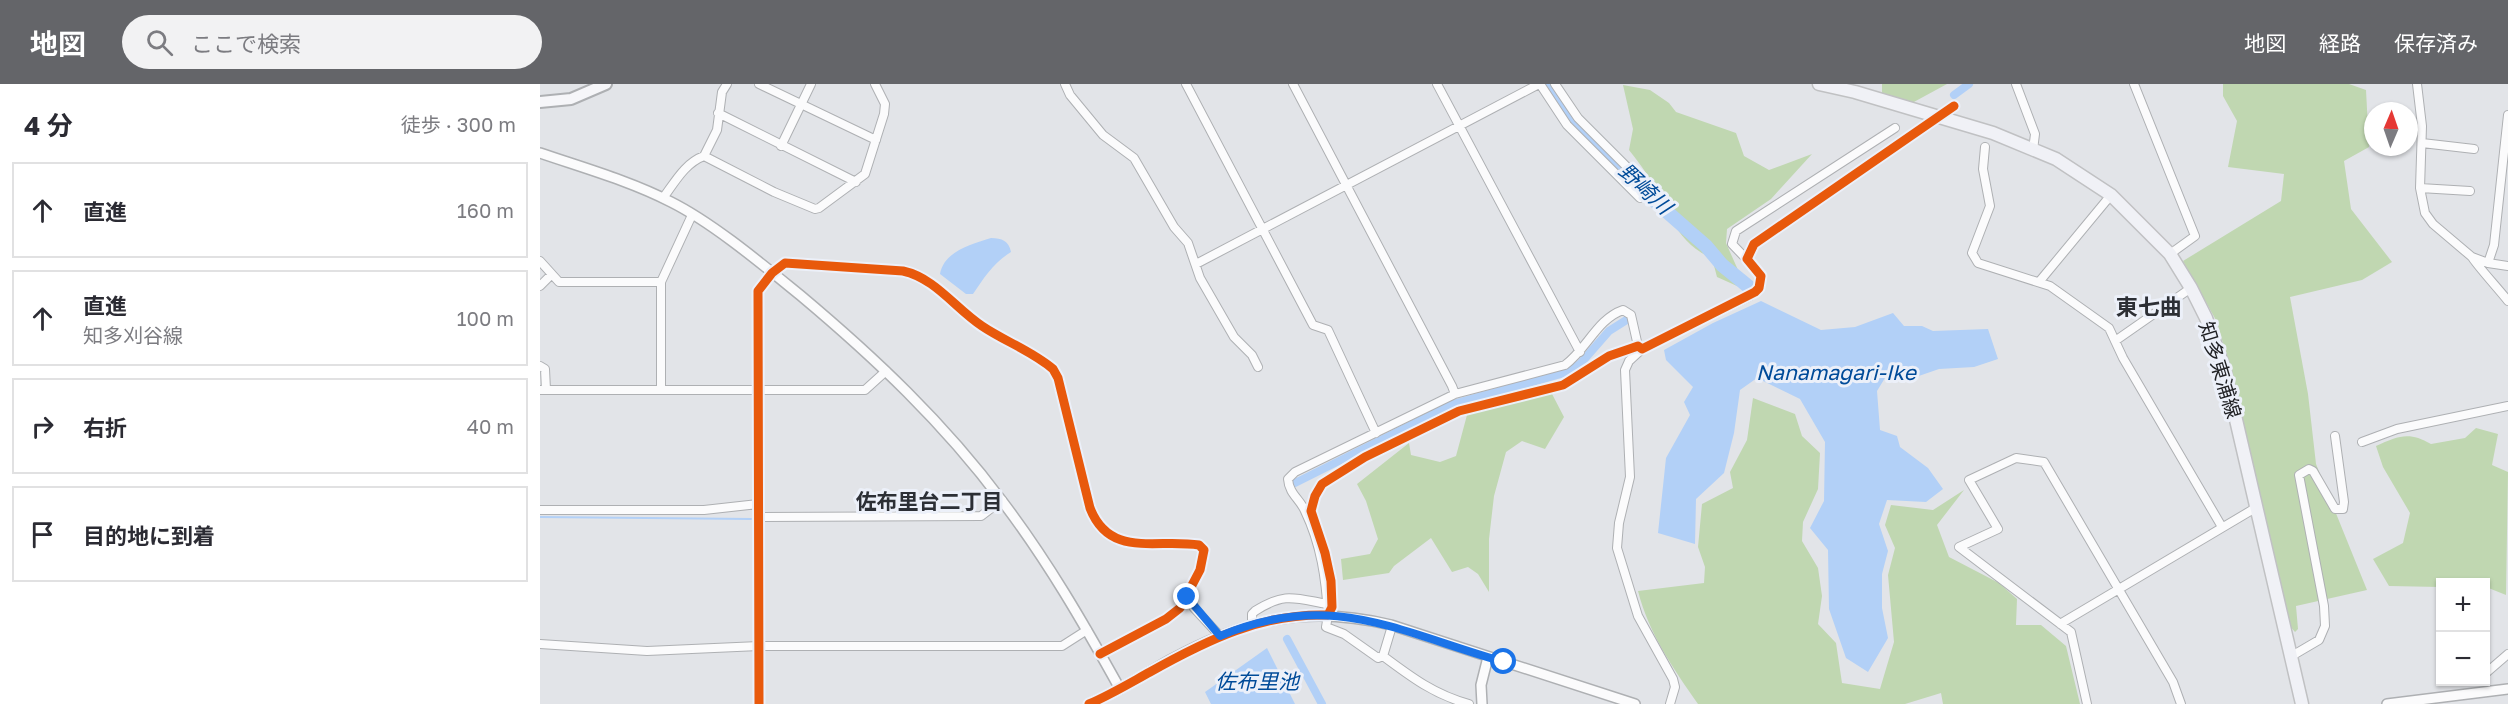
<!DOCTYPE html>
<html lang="ja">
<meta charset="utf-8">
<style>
body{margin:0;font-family:"Golos Text","Noto Sans JP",sans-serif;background:#f2f2f3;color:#2b2b33}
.controls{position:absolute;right:18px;bottom:18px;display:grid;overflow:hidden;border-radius:0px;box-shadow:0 2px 4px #0004}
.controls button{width:54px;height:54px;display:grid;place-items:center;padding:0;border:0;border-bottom:2px solid #e1e1e2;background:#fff;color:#2b2b33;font:30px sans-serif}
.compass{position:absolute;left:1824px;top:18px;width:54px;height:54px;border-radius:50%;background:#fff;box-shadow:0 2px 4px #0004;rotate:2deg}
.stop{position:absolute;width:18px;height:18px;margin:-14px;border:4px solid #1a73e8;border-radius:50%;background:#fff}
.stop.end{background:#1a73e8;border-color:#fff;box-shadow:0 2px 6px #0008}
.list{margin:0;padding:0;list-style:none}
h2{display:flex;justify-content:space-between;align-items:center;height:78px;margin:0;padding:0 24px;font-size:26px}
h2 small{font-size:20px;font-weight:400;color:#7c7c81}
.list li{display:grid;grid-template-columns:39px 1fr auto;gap:18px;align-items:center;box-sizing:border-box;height:96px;margin:0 12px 12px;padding:0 12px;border:2px solid #e1e1e2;border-radius:0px}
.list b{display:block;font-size:22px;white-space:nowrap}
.list p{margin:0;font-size:20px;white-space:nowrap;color:#7c7c81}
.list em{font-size:20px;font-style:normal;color:#7c7c81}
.icon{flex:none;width:33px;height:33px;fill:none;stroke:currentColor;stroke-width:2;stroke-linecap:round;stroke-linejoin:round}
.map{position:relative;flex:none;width:1968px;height:620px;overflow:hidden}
header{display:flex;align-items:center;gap:36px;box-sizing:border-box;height:84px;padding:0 30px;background:#646569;color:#fff}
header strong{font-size:28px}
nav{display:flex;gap:33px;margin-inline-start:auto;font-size:21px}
.search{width:420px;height:54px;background:#f2f2f3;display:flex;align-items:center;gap:15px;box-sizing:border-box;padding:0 21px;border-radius:33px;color:#7c7c81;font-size:22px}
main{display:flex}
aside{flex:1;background:#fff}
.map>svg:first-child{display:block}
.green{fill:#c0d7b1}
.water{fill:#b2d0f7}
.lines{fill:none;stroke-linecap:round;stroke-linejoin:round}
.stream{stroke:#b2d0f7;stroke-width:2}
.canal{stroke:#b2d0f7;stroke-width:8}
.river{stroke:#b2d0f7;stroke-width:14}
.minor-casing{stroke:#aeb0b3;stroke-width:10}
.tertiary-casing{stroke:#aeb0b3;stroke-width:12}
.secondary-casing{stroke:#aeb0b3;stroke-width:14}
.primary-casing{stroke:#c0c1c3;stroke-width:15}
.minor{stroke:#fbfbfc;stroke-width:8}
.tertiary{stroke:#fbfbfc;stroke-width:9}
.secondary{stroke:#f6f6f9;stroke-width:10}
.primary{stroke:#f0f1f6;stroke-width:12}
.cycleway-casing{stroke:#ecf0f9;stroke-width:13}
.cycleway{stroke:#e8590c;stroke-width:9}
.route{stroke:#1a73e8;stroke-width:8}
.labels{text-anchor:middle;stroke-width:6;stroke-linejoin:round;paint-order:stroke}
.street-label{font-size:20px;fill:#202124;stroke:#ecf0f9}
.water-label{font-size:21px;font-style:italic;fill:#004b99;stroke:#ecf0f9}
.neighbourhood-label{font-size:21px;font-weight:bold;fill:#2c2f35;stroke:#ecf0f9}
.quarter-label{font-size:22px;font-weight:bold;fill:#2c2f35;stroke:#ecf0f9}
</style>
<header>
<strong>地図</strong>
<div class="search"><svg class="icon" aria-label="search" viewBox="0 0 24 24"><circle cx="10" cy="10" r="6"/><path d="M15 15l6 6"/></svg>ここで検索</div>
<nav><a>地図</a><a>経路</a><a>保存済み</a></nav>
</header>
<main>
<aside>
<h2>4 分<small>徒歩 · 300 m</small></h2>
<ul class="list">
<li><svg class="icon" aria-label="ahead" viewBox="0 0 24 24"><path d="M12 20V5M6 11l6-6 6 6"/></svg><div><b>直進</b></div><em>160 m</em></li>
<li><svg class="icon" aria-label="ahead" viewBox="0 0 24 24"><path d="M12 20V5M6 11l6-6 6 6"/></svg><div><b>直進</b><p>知多刈谷線</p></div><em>100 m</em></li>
<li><svg class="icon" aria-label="right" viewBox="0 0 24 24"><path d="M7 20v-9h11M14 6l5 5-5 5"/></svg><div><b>右折</b></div><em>40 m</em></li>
<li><svg class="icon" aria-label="arrive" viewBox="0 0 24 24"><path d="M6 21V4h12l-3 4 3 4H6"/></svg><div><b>目的地に到着</b></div></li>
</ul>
</aside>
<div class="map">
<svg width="1968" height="620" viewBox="0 0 1968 620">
<rect width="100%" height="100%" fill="#e2e4e8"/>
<path class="green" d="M1342 0H1407L1372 19 1342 10Z
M1683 0H1809L1826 6 1829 63 1804 77 1811 125 1852 178 1822 196 1750 213 1768 310 1776 380 1827 506 1756 522 1758 545 1755 548 1749 541 1695 302 1677 238 1643 177 1741 117 1744 90 1688 83 1697 37 1683 12Z
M1083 1 1110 6 1129 19 1136 28 1196 49 1204 72 1229 86 1272 70 1231 115 1187 145 1186 159 1198 186 1197 202 1177 193 1172 174C1135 159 1126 121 1106 89 1101 81 1095 74 1089 66L1093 45Z
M1011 308 1024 333 1005 365 982 357 966 368 954 412 949 455V508L938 490 928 483 912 488 891 454 854 482 849 489 803 496 801 475 830 470 838 455 826 417 817 400 869 359 871 371 900 378 916 372 927 331Z
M1213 314 1255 330 1262 352 1280 369 1278 405 1263 438 1262 457 1278 484 1282 512 1278 540 1296 559 1302 599 1340 605 1354 558 1348 491 1355 464 1345 441 1351 421 1393 426 1424 406 1397 441 1409 473 1459 499 1477 515 1476 541H1501L1526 562 1540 620H1403L1401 609 1365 620H1158C1133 584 1109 550 1098 507L1164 499 1165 483 1158 463 1162 420 1193 404 1190 388 1207 356Z
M1936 344 1958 350 1952 381 1968 388 1966 511 1946 503V498L1928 496 1922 498H1900V503L1849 502 1833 475 1863 459 1870 429 1843 383 1836 362C1858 352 1869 347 1891 360L1925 354Z"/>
<path class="water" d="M451 154C462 154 469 157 471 168 453 179 444 194 433 210H426L400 190C404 167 432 160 451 154Z
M1221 217 1281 246 1315 243 1353 229 1364 242H1382L1393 247 1448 245 1458 275 1434 283 1399 285 1373 294 1348 289 1337 307 1340 346 1357 352 1360 363 1388 384 1403 405 1386 418 1347 416 1339 440 1348 467 1342 490V524L1348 554 1328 588 1306 574 1289 525 1288 466 1270 444 1284 417 1285 358 1260 315 1217 294 1200 306 1194 349 1184 389 1156 415 1155 460 1118 449 1126 374 1150 331 1144 318 1153 303 1126 276 1124 266 1173 239Z
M727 564 755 620H671L665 608Z"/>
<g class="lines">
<path class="stream" d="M0 433 211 435"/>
<path class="canal" d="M1414 11 1429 0
M755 399 913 320 1028 288 1041 279 1069 247 1088 235
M747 555 782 620"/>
<path class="river" d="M1008 0 1034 39 1101 105 1166 162 1182 181 1209 203"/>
<defs>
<path id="minor" d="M219 0 336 56
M525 0 530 11 563 51 594 74 634 143 648 159 660 194 694 253 712 271 718 283
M646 0 773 241 788 246 836 349
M753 0 912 302 915 310
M897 0 1040 268
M1000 0 1027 41 1100 114 1108 104 1038 34 1015 0
M1476 0 1495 50 1493 66
M1594 0 1655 152 1630 170
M1877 0 1882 42 1880 104 1885 129 1893 140 1932 173C1934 178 1962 209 1968 217
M178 29 316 98
M1882 59 1934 65
M241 62 271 0
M1445 63 1443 85 1450 122 1432 169 1438 179 1510 202 1569 244 1583 274 1682 443
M164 72 177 46 182 8 187 0
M1880 104 1930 107
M123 114C135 98 145 79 164 72L234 108 275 125 279 124 325 90 344 30 345 20 335 0
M1932 173 1948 179 1968 182
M0 177 19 198H121L152 131
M1948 179 1954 161 1968 31
M656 180 999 0
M1499 198 1571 111
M0 202 11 191
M1575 257 1651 204
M0 282 5 285 6 306
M121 305V198
M0 306H325L346 287
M1822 358 1857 345 1968 322
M0 426H164L218 420
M219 433 441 432 462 416
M647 513 654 524 680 552
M788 531C786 495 781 460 765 427 760 415 749 410 748 395L755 388 915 310 1025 281C1047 265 1057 235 1083 226L1091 231 1098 262
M787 537 786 543 804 550 838 574 843 572C871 593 895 611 929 620
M712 540V530L715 527C745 508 754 514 787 520
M1520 540 1717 423
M0 560 107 567 219 562H522L547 546
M843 572 852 542
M1750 573 1779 556 1785 542 1784 522 1759 391 1769 385 1773 387 1795 425H1803L1804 418 1795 352
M1946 589 1968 570
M219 620 218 207 232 189 245 179 363 187C395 194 415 224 442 242 464 257 492 267 513 285L518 294 550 424C570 475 617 454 659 461L664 466 660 486 640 524 626 535 560 570
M1130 620 1135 603 1133 595 1098 532 1077 464 1079 439 1090 393 1085 286 1089 277 1102 265 1210 212 1219 204 1221 192 1219 188 1192 160 1196 147 1355 44
M1547 620 1531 548 1419 463 1458 445 1429 396 1476 374 1504 378 1633 598 1641 620"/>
<path id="tertiary" d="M0 69C44 84 90 97 131 118 173 139 223 181 260 211 334 273 404 339 462 417 507 476 544 540 580 605
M549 620C577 608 604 591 630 576 705 535 766 521 851 541L1095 620
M942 620 941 601 948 573
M1847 620 1968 605"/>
<path id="secondary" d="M0 18 31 15 66 0"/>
<path id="primary" d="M1279 0 1315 8 1453 49 1516 75 1571 111 1630 170 1651 204 1666 234 1684 284 1762 620"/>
</defs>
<use href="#minor" class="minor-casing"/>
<use href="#tertiary" class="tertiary-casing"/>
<use href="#secondary" class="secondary-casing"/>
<use href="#primary" class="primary-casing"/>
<use href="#minor" class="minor"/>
<use href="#tertiary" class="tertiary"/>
<use href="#secondary" class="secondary"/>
<use href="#primary" class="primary"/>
<defs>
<path id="cycleway" d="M219 620 218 207 232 189 245 179 363 187C395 194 415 224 442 242 464 257 492 267 513 285L518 294 550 424C570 475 617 454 659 461L664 466 660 486 640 524 626 535 560 570
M549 620C570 611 590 599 610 588 667 556 722 529 788 531L792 523 791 497 785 469 771 427 775 412 782 400 825 373 919 327 1023 301 1069 272 1098 262 1102 265 1215 208 1219 204 1221 192 1207 175 1214 160 1414 22"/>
</defs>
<use href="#cycleway" class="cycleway-casing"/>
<use href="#cycleway" class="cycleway"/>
</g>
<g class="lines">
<path class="route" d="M647 513 680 552C791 505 858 548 964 578"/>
</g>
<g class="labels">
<g class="street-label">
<text transform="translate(1680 286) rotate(73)" y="7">知多東浦線</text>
</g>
<g class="water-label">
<text transform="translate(1105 105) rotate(43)" y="7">野崎川</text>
<text x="1296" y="296">Nanamagari-Ike</text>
<text x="717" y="605">佐布里池</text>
</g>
<g class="neighbourhood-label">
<text x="389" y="425">佐布里台二丁目</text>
</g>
<g class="quarter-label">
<text x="1609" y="231">東七曲</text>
</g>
</g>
</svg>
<div class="controls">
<button>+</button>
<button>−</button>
</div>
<svg class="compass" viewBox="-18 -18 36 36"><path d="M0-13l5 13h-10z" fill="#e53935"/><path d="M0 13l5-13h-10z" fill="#7c7c81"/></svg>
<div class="stop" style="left:964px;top:578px"></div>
<div class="stop end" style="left:647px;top:513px"></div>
</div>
</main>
